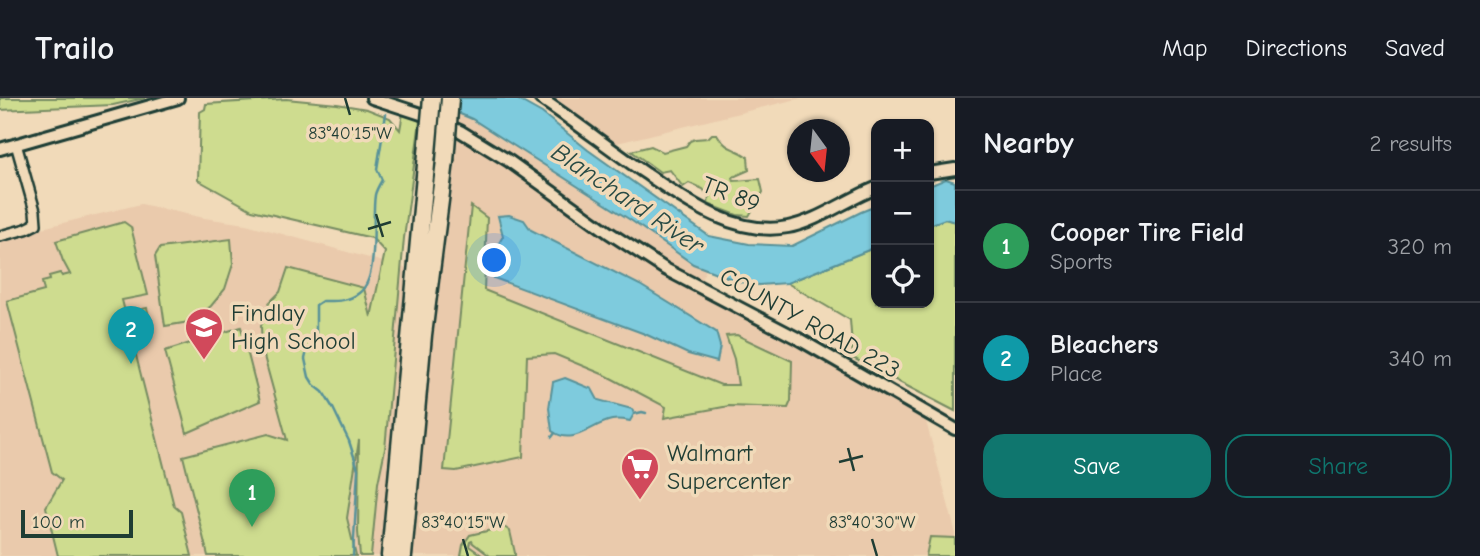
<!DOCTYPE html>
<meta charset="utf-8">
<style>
body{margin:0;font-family:"Comic Neue",sans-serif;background:#242831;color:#f1f3f6}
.controls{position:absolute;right:21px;top:21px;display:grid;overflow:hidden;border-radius:14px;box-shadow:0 2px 5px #0004}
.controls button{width:63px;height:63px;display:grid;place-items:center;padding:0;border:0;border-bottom:2px solid #363941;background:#171b24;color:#f1f3f6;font:35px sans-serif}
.compass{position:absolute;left:787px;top:21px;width:63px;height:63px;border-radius:50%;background:#171b24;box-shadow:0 2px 5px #0004;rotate:165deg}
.scale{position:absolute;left:21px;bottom:18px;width:112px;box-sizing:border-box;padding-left:7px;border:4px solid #1f3d34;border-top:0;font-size:19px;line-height:24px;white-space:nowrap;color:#1f3d34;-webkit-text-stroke:5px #f1dab9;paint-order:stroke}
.you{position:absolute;left:495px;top:163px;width:24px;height:24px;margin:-18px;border:5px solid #fff;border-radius:50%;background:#1a73e8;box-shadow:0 0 0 10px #1a73e833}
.badge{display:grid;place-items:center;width:46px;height:46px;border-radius:50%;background:#0f766e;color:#fff;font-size:23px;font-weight:700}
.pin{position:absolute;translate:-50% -58px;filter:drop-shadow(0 2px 4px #0008)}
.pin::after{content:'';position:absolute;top:37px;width:24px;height:21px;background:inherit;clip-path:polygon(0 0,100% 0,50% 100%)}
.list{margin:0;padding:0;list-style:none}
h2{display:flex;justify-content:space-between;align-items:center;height:91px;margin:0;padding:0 28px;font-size:30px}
h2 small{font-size:23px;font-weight:400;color:#9ea1a6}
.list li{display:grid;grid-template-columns:46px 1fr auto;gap:21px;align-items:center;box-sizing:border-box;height:112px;padding:0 28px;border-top:2px solid #363941}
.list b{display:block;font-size:26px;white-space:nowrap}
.list p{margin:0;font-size:23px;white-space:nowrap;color:#9ea1a6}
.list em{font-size:23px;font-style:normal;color:#9ea1a6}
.actions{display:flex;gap:14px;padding:21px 28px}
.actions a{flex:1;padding:16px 0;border:2px solid #0f766e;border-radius:21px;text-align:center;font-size:24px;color:#0f766e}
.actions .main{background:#0f766e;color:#fff}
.icon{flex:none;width:38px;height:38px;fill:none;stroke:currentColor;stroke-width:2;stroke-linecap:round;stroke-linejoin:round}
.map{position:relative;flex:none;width:955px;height:458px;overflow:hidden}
header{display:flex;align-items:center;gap:42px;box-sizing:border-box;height:98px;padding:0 35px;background:#171b24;border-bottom:2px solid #363941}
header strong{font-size:33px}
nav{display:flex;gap:38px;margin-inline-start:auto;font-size:24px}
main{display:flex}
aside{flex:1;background:#171b24}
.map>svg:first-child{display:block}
.built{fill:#eacaac}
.green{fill:#cedc8f;stroke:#768c62;stroke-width:2}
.water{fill:#7ecbdd;stroke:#589299;stroke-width:2}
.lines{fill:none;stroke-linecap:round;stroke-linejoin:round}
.stream{stroke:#589299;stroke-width:2.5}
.minor-casing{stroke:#1f3d34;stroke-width:14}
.tertiary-casing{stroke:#1f3d34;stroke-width:16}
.motorway-casing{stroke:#1f3d34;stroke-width:21}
.minor{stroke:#f1dab9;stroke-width:9}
.tertiary{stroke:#f1dab9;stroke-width:10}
.motorway{stroke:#f1dab9;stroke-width:16}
.motorway-bridge-casing{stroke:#1f3d34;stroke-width:21;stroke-linecap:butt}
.motorway-bridge{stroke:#f1dab9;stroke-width:16}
.ticks{fill:none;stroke:#1f3d34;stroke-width:2.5}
.labels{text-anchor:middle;stroke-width:7;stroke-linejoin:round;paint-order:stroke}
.street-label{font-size:24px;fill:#1f3d34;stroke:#f1dab9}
.poi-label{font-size:24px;fill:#1f3d34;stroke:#f1dab9;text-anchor:start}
.water-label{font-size:26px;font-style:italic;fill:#284b45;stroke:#f1dab9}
.ticks-label{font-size:18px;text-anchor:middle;fill:#1f3d34;stroke:#f1dab9;stroke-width:7;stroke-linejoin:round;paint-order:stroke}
</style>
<header>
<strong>Trailo</strong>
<nav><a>Map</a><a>Directions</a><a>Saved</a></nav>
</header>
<main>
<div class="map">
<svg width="955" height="458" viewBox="0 0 955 458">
<rect width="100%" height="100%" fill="#f1dab9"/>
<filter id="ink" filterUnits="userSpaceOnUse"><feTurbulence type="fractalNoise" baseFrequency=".0143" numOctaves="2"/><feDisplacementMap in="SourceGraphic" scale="14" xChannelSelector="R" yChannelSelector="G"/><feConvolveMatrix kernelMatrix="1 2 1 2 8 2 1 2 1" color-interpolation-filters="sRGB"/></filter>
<g filter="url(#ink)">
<path class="built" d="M432 0H467L713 157 698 188 923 312 955 432V458H0V136L36 126 38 131 141 106 204 120 246 126 416 173Z
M533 0H801L605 48Z"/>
<path class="green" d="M0 0H145L113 7 0 12Z
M286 1 337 6 367 11 390 20 400 32 403 15 420 23 404 140 385 351 378 385 371 458H360L358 434 359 342 347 420 356 458H208L183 358 268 336 287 342 262 251 261 228 269 205 280 194 288 170 364 190 371 219 385 154 372 140 252 112 198 82 200 14 205 11 206 6Z
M712 36H717C728 54 733 48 748 59L749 72 733 79 734 83 760 81 763 94 749 118 737 117 708 106 709 99 703 91 689 85 683 89 670 72 660 74 631 53 651 48 663 54 686 48 690 43 695 41 708 40Z
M471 108 487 120 484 192 721 287H738L734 261 726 238 737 237 792 263 791 303 788 310 729 308 664 320 666 309 607 278 554 256 527 258 523 359 456 373 444 372Z
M945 121 955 124V313L853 260 850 222 787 185 876 149V205H929V127Z
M124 124 131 129 148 197 122 202 174 408 181 414 192 458H58L46 409 62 382 52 374 7 203 44 193 42 184 50 182 49 178 60 175 62 178 70 176 63 163 56 143Z
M231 141 233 166 225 191 211 208 189 224 165 228 155 158 160 150Z
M147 210 153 233 144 235 138 212Z
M135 213 141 236 132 238 127 215Z
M241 229 260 303 187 335 165 253Z
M504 429 510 433 515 455V458H490L473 445 472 443 470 444 469 448 483 458H461L463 447 470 437Z
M930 439 955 440V458H926Z"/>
<path class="water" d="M422 0H515L542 15 588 52 709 138 749 146 792 148 861 114 876 108V149L787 185 759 187 740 184 693 166 632 123 472 21Z
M946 81 955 84V124L945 121 929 127V88Z
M509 117 524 122 531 132 640 187 716 234 720 248 717 264 688 256 645 236 494 180V154L503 138 498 118Z
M565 280 592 291 598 302 632 311 634 316 630 323C625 322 617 321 612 322 591 326 573 349 552 333L549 310 553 284Z"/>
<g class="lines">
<path class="stream" d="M634 316 642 314 646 315
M552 339 555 335
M353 458 358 371 349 343 333 310 323 294 314 287 309 279 305 261 307 253 316 237V207L322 203C335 203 348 204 359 195 380 180 371 121 375 97 376 92 379 87 382 82L377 71 386 16"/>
<defs>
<path id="minor" d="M0 138 26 131 36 126 35 113 16 46"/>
<path id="tertiary" d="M372 0 421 16 460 33 509 63 608 134 665 171 797 240 955 331
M540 0C576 24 610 51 645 75 686 103 736 139 788 129 816 124 848 101 876 90
M0 51 178 0
M929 75 955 71"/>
<path id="motorway" d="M390 458 427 56
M403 458 423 237 445 63"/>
</defs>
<use href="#minor" class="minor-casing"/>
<use href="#tertiary" class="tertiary-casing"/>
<use href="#motorway" class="motorway-casing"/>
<use href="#minor" class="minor"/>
<use href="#tertiary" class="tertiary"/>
<use href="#motorway" class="motorway"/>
<defs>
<path id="motorway-bridge" d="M427 56 432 0
M445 63 450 0"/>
</defs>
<use href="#motorway-bridge" class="motorway-bridge-casing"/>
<use href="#motorway-bridge" class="motorway-bridge"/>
</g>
</g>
<path class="ticks" d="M345 0 350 17M376 116 383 139M368 131 391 124M848 350 854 373M839 364 863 358M463 441 468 458M872 441 877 458"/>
<defs>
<symbol id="school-pin" viewBox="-11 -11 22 30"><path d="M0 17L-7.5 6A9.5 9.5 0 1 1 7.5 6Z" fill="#d1495b" stroke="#f1dab9"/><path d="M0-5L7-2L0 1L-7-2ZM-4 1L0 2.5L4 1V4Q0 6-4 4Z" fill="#fff"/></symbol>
<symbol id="supermarket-pin" viewBox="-11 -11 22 30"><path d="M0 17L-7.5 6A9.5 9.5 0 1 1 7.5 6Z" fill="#d1495b" stroke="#f1dab9"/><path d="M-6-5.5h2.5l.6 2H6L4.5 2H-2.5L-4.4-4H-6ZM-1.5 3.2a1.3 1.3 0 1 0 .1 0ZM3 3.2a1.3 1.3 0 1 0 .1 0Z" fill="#fff"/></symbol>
</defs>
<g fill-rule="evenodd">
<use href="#school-pin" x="182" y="207" width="44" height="60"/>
<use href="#supermarket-pin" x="618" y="347" width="44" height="60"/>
</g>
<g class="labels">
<g class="street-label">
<text transform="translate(731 96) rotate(21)" y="8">TR 89</text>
<text transform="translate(810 225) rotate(29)" y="8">COUNTY ROAD 223</text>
</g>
<g class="poi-label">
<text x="231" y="223">Findlay<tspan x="231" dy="28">High School</tspan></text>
<text x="667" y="363">Walmart<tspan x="667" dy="28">Supercenter</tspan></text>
</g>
<g class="water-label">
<text transform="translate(628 100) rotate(34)" y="9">Blanchard River</text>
</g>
</g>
<g class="ticks-label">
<text x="350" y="41">83°40'15"W</text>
<text x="463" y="430">83°40'15"W</text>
<text x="872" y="430">83°40'30"W</text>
</g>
</svg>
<div class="controls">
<button>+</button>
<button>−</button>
<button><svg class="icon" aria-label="locate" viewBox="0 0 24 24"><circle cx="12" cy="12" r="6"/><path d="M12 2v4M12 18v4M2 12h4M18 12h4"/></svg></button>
</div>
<svg class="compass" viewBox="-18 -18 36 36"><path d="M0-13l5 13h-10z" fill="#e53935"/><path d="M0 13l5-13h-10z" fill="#9ea1a6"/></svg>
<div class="scale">100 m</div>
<div class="you"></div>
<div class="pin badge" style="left:252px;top:429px;background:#2e9e5b">1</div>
<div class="pin badge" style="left:131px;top:266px;background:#0f9aa8">2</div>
</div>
<aside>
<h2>Nearby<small>2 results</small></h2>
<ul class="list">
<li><span class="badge" style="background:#2e9e5b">1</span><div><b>Cooper Tire Field</b><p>Sports</p></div><em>320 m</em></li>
<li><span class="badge" style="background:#0f9aa8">2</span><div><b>Bleachers</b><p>Place</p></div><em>340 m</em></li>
</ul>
<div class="actions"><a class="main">Save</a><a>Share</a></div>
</aside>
</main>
